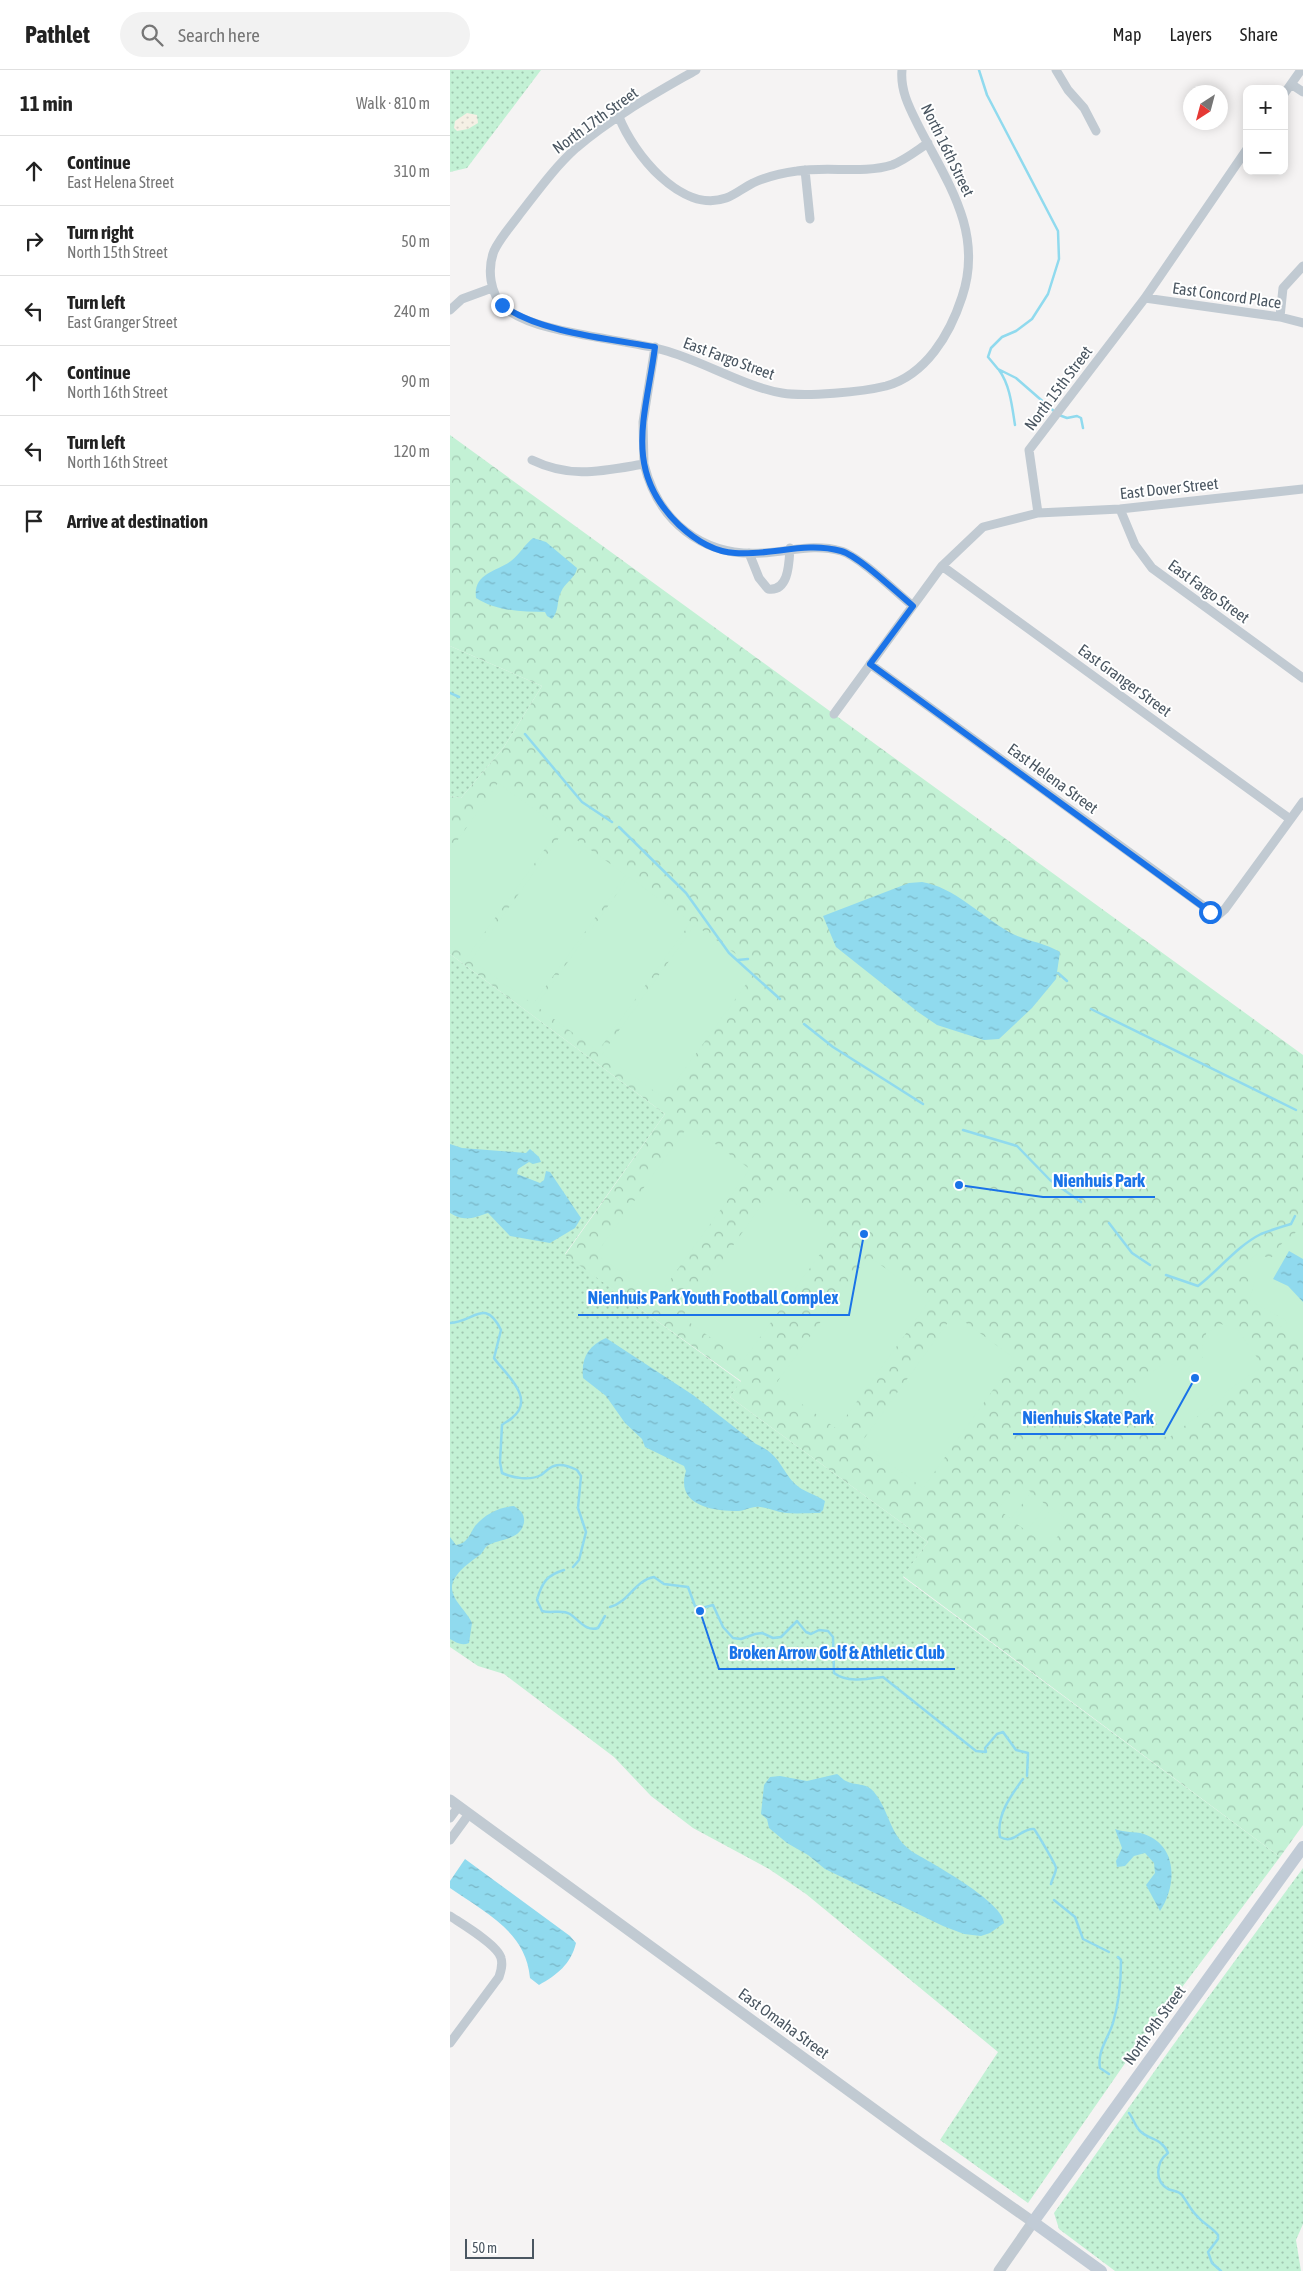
<!DOCTYPE html>
<meta charset="utf-8">
<style>
body{margin:0;font-family:"Asap Condensed",sans-serif;background:#f2f2f2;color:#222}
.controls{position:absolute;right:15px;top:15px;display:grid;overflow:hidden;border-radius:10px;box-shadow:0 2px 12px #0003}
.controls button{width:45px;height:45px;display:grid;place-items:center;padding:0;border:0;border-bottom:1px solid #e0e0e0;background:#fff;color:#222;font:25px sans-serif}
.compass{position:absolute;left:733px;top:15px;width:45px;height:45px;border-radius:50%;background:#fff;box-shadow:0 2px 12px #0003;rotate:216deg}
.scale{position:absolute;left:15px;bottom:12px;width:69px;box-sizing:border-box;padding-left:5px;border:2px solid #4a5661;border-top:0;font-size:14px;line-height:18px;white-space:nowrap;color:#4a5661;-webkit-text-stroke:4px #fff;paint-order:stroke}
.stop{position:absolute;width:15px;height:15px;margin:-11px;border:4px solid #1a73e8;border-radius:50%;background:#fff}
.stop.end{background:#1a73e8;border-color:#fff;box-shadow:0 1px 5px #0008}
.list{margin:0;padding:0;list-style:none}
h2{display:flex;justify-content:space-between;align-items:center;height:65px;margin:0;padding:0 20px;font-size:21px}
h2 small{font-size:16px;font-weight:400;color:#767676}
.list li{display:grid;grid-template-columns:32px 1fr auto;gap:15px;align-items:center;box-sizing:border-box;height:70px;padding:0 20px;border-top:1px solid #e0e0e0}
.list b{display:block;font-size:19px;white-space:nowrap}
.list p{margin:0;font-size:16px;white-space:nowrap;color:#767676}
.list em{font-size:16px;font-style:normal;color:#767676}
.icon{flex:none;width:28px;height:28px;fill:none;stroke:currentColor;stroke-width:2;stroke-linecap:round;stroke-linejoin:round}
.map{position:relative;flex:none;width:853px;height:2201px;overflow:hidden}
header{display:flex;align-items:center;gap:30px;box-sizing:border-box;height:70px;padding:0 25px;background:#fff;border-bottom:1px solid #e0e0e0}
header strong{font-size:24px}
nav{display:flex;gap:28px;margin-inline-start:auto;font-size:18px}
.search{width:350px;height:45px;background:#f2f2f2;display:flex;align-items:center;gap:12px;box-sizing:border-box;padding:0 18px;border-radius:28px;color:#767676;font-size:19px}
main{display:flex}
aside{flex:1;background:#fff}
.map>svg:first-child{display:block}
.grass{fill:url(#grass-dots)}
.forest{fill:url(#forest-crowns)}
.sand{fill:url(#sand-dots)}
.pitch{fill:#c3f1d5}
.water{fill:url(#water-ripples)}
.lines{fill:none;stroke-linecap:round;stroke-linejoin:round}
.stream{stroke:#90daee;stroke-width:2.5}
.minor{stroke:#c1cad2;stroke-width:9}
.tertiary{stroke:#c1cad2;stroke-width:11}
.secondary{stroke:#c1cbd6;stroke-width:12}
.route{stroke:#1a73e8;stroke-width:6}
.labels{text-anchor:middle;stroke-width:4;stroke-linejoin:round;paint-order:stroke}
.street-label{font-size:16px;fill:#4a5661;stroke:#fff}
.leader{fill:none;stroke:#1a73e8;stroke-width:2}
.callout-dot{fill:#1a73e8;stroke:#fff;stroke-width:2}
.callout-label{font-size:18px;text-anchor:middle;font-weight:bold;fill:#1a73e8;stroke:#fff;stroke-width:4;stroke-linejoin:round;paint-order:stroke}
</style>
<header>
<strong>Pathlet</strong>
<div class="search"><svg class="icon" aria-label="search" viewBox="0 0 24 24"><circle cx="10" cy="10" r="6"/><path d="M15 15l6 6"/></svg>Search here</div>
<nav><a>Map</a><a>Layers</a><a>Share</a></nav>
</header>
<main>
<aside>
<h2>11 min<small>Walk · 810 m</small></h2>
<ul class="list">
<li><svg class="icon" aria-label="ahead" viewBox="0 0 24 24"><path d="M12 20V5M6 11l6-6 6 6"/></svg><div><b>Continue</b><p>East Helena Street</p></div><em>310 m</em></li>
<li><svg class="icon" aria-label="right" viewBox="0 0 24 24"><path d="M7 20v-9h11M14 6l5 5-5 5"/></svg><div><b>Turn right</b><p>North 15th Street</p></div><em>50 m</em></li>
<li><svg class="icon" aria-label="left" viewBox="0 0 24 24"><path d="M17 20v-9H6M10 6l-5 5 5 5"/></svg><div><b>Turn left</b><p>East Granger Street</p></div><em>240 m</em></li>
<li><svg class="icon" aria-label="ahead" viewBox="0 0 24 24"><path d="M12 20V5M6 11l6-6 6 6"/></svg><div><b>Continue</b><p>North 16th Street</p></div><em>90 m</em></li>
<li><svg class="icon" aria-label="left" viewBox="0 0 24 24"><path d="M17 20v-9H6M10 6l-5 5 5 5"/></svg><div><b>Turn left</b><p>North 16th Street</p></div><em>120 m</em></li>
<li><svg class="icon" aria-label="arrive" viewBox="0 0 24 24"><path d="M6 21V4h12l-3 4 3 4H6"/></svg><div><b>Arrive at destination</b></div></li>
</ul>
</aside>
<div class="map">
<svg width="853" height="2201" viewBox="0 0 853 2201">
<defs>
<pattern id="grass-dots" width="8" height="8" patternUnits="userSpaceOnUse" patternTransform="scale(1.25)"><rect width="8" height="8" fill="#c3f1d5"/><path d="M2 2h.1M6 6h.1" fill="none" stroke="#a0c6b0" stroke-width="1.8" stroke-linecap="round"/></pattern>
<pattern id="forest-crowns" width="20" height="18" patternUnits="userSpaceOnUse" patternTransform="scale(1.25)"><rect width="20" height="18" fill="#c3f1d5"/><path d="M2 6a3 3 0 1 1 6 0M12 15a3 3 0 1 1 6 0" fill="none" stroke="#a0c6b0"/></pattern>
<pattern id="sand-dots" width="8" height="8" patternUnits="userSpaceOnUse" patternTransform="scale(1.25)"><rect width="8" height="8" fill="#f5f0e5"/><path d="M2 2h.1M6 6h.1" fill="none" stroke="#d4d0c7" stroke-width="1.8" stroke-linecap="round"/></pattern>
<pattern id="water-ripples" width="26" height="14" patternUnits="userSpaceOnUse" patternTransform="scale(1.25)"><rect width="26" height="14" fill="#90daee"/><path d="M2 4q2-2 4 0t4 0M15 11q2-2 4 0t4 0" fill="none" stroke="#78b4c4"/></pattern>
</defs>
<rect width="100%" height="100%" fill="#f5f3f3"/>
<path class="grass" d="M0 0H91L17 98 0 102Z
M0 576 92 616 54 677 11 728 0 726Z
M0 884 215 1044 115 1184 291 1312 280 1327 478 1472 453 1507 830 1787 678 1989 578 2133 490 2070 548 1982 356 1824 319 1799 243 1758 201 1726 164 1687 54 1604 28 1596 0 1577Z
M853 1798V2154L846 2170 851 2201H665L609 2159 604 2143 721 1978Z"/>
<path class="forest" d="M0 365 853 985V1755L830 1787 453 1506 478 1472 280 1327 291 1311 115 1185 215 1044 0 884V726L11 728 54 677 92 616 0 576Z"/>
<path class="sand" d="M17 43 27 45 28 53 18 59 7 61 4 58 5 51Z"/>
<path class="pitch" d="M48 713 110 758 17 887 0 875V781Z
M114 761 176 805 83 934 21 890Z
M179 807 241 852 148 981 86 936Z
M245 855 307 899 214 1028 152 984Z
M239 1055 300 1099 207 1228 146 1184Z
M324 1118 386 1162 293 1291 232 1247Z
M847 1160 853 1161V1275L829 1260 833 1253 836 1255 837 1251 799 1230 805 1211 797 1203 803 1192 801 1189 808 1183 818 1188 822 1187 833 1172 841 1169Z
M418 1186 480 1230 387 1359 325 1315Z
M504 1244 565 1289 473 1418 411 1373Z
M771 1254 787 1259 813 1296 774 1323 776 1325 717 1369 682 1318 683 1315 715 1293H720L734 1301 753 1287 752 1279 757 1260 760 1261Z
M568 1413 581 1422 561 1449 548 1439Z
M584 1425 596 1435 577 1461 564 1452Z
M602 1438 619 1451 599 1478 582 1465Z"/>
<path class="water" d="M83 468 96 472 127 498C126 508 115 512 111 522 106 532 110 539 102 549L97 546 95 542C73 542 46 541 26 528 23 503 46 502 61 491 70 484 75 474 83 468Z
M472 812C504 817 531 846 559 862 575 871 594 872 610 882L606 909 582 938 549 969 534 970 487 955 468 942 386 877 373 846 459 813Z
M0 1074 12 1078 76 1083 80 1079 89 1087 91 1092 83 1094 79 1092 68 1099 67 1104 90 1113 94 1110 96 1101 100 1102 131 1148 125 1158 100 1173 60 1166 38 1143C23 1148 15 1152 0 1143Z
M839 1181 853 1189V1232L838 1216 823 1209Z
M156 1268 243 1325 306 1374C330 1385 329 1396 344 1413 353 1422 365 1424 375 1431L373 1440 370 1443C359 1443 347 1444 336 1443 327 1442 319 1438 310 1437 301 1436 296 1441 288 1441 262 1441 225 1435 236 1401L234 1396 195 1377 192 1369 175 1353 156 1326 133 1308C131 1288 138 1276 156 1268Z
M64 1436C70 1440 75 1444 74 1452 71 1471 49 1468 37 1476 34 1478 33 1483 30 1485 20 1492 4 1503 2 1516 1 1530 17 1541 22 1553L19 1573C12 1576 7 1573 0 1569V1467L6 1475C18 1473 19 1465 25 1456 35 1444 49 1437 64 1436Z
M387 1704C390 1706 393 1710 396 1711 405 1716 416 1712 424 1722 441 1743 439 1768 466 1784 484 1794 554 1833 554 1853L540 1863 531 1866 514 1864 493 1856 375 1799 358 1785 337 1773 319 1758 317 1749 311 1744 314 1715 320 1707 330 1706 357 1711Z
M665 1759C675 1763 684 1761 694 1764 728 1776 727 1815 710 1841L696 1815 705 1803 704 1793 695 1783 684 1786 675 1796 667 1797 666 1791 672 1778Z
M15 1789 120 1866 126 1873C121 1894 107 1905 89 1915L80 1908C76 1861 34 1842 0 1818V1811Z"/>
<g class="lines">
<path class="stream" d="M529 0 537 25 608 161 609 189 598 224 582 249 566 261 552 267 541 278 538 287 548 299 566 308 605 342
M549 300C560 315 562 336 565 355
M609 345 617 348 627 346 631 348 633 358
M0 623 9 627
M75 664 132 732 162 752
M169 757 236 823 279 883 330 929
M288 890 298 889
M608 903 617 911
M641 939 846 1040
M354 954 383 977 473 1034
M513 1060 567 1076 600 1110 631 1132
M659 1153 682 1183 700 1195
M716 1205 748 1216C769 1200 787 1176 811 1164 821 1160 831 1157 841 1154L845 1146
M0 1253C24 1252 35 1227 51 1260L44 1288C54 1303 87 1328 62 1348 59 1351 55 1352 52 1355L50 1392 52 1403C63 1408 80 1411 91 1405 95 1402 100 1397 104 1396 111 1393 121 1397 127 1400L131 1406 128 1438 136 1462 129 1490 123 1497
M114 1500C97 1505 92 1512 87 1530L92 1541C101 1544 112 1539 120 1544 129 1550 136 1562 148 1558L155 1546
M160 1537C178 1533 185 1510 204 1507L214 1514 238 1517 245 1536 252 1538 263 1535 273 1557 283 1568 291 1569 305 1564 312 1563 323 1568 331 1567 347 1551 356 1562 361 1564 369 1560 378 1561 383 1567 384 1603C397 1613 418 1609 433 1607L526 1681 536 1682 535 1678 547 1664 553 1662 566 1680 578 1683 577 1706
M573 1709C561 1725 546 1746 550 1767 565 1775 570 1758 584 1759 587 1763 606 1795 606 1798 606 1803 602 1809 601 1814
M604 1830 625 1847 633 1869 659 1882
M659 2004 650 1998C647 1981 658 1969 663 1953 669 1933 671 1911 671 1890L668 1887
M679 2043C683 2048 685 2056 690 2061 699 2070 712 2068 718 2083 706 2092 704 2111 718 2119 723 2121 729 2121 732 2125 738 2133 741 2141 748 2147 754 2154 763 2158 768 2165V2169L758 2182 762 2193 771 2201"/>
<path class="minor" d="M246 0C206 23 162 47 126 78 104 98 87 122 69 145 61 156 50 168 44 181 37 199 40 224 54 237 84 264 171 268 213 280 251 290 295 317 332 323 356 327 412 322 436 316 476 305 500 264 512 227 534 162 497 112 469 57 460 39 450 21 452 0
M606 0 618 20 634 38 646 61
M841 14 853 22
M834 24 851 0
M169 47C183 83 231 144 276 128 285 125 293 118 303 113 316 107 332 103 347 101 377 96 414 104 442 95 455 90 466 81 478 73
M355 100 360 149
M695 228 830 247 853 253
M0 240 12 229 42 218
M830 247 833 218 853 196
M82 390C121 409 152 401 194 394 208 451 252 487 312 483 339 482 363 473 391 481 409 486 447 523 463 536
M194 394 193 352 205 277
M670 439 685 475 702 498 853 608
M588 443 579 380 695 228 797 79
M299 483 309 508 318 519C339 522 339 493 340 478
M492 496 840 749
M420 594 767 846 775 839 853 732
M384 644 492 496 533 457 588 443 670 439 853 419
M0 1748 9 1736
M0 1770 19 1744
M0 1846C12 1854 48 1875 51 1888 53 1895 51 1901 49 1907L0 1973"/>
<path class="tertiary" d="M0 1730 469 2072 583 2152 549 2201"/>
<path class="secondary" d="M651 2201 583 2152 853 1777"/>
</g>
<g class="lines">
<path class="route" d="M52 235C87 262 160 269 205 277 196 346 172 400 229 455 244 469 264 482 285 483 321 486 355 471 391 481 409 486 447 523 463 536L420 594 760 842"/>
</g>
<g class="labels">
<g class="street-label">
<text transform="translate(145 50) rotate(-36)" y="6">North 17th Street</text>
<text transform="translate(498 80) rotate(64)" y="6">North 16th Street</text>
<text transform="translate(777 225) rotate(8)" y="6">East Concord Place</text>
<text transform="translate(279 288) rotate(20)" y="6">East Fargo Street</text>
<text transform="translate(608 318) rotate(-53)" y="6">North 15th Street</text>
<text transform="translate(719 418) rotate(-6)" y="6">East Dover Street</text>
<text transform="translate(759 521) rotate(36)" y="6">East Fargo Street</text>
<text transform="translate(675 610) rotate(36)" y="6">East Granger Street</text>
<text transform="translate(603 708) rotate(36)" y="6">East Helena Street</text>
<text transform="translate(334 1953) rotate(36)" y="6">East Omaha Street</text>
<text transform="translate(704 1955) rotate(-54)" y="6">North 9th Street</text>
</g>
</g>
<path class="leader" d="M509 1115L593 1127H705M414 1164L399 1245H128M745 1308L714 1364H563M250 1541L269 1599H505"/>
<g class="callout-dot">
<circle cx="509" cy="1115" r="5"/>
<circle cx="414" cy="1164" r="5"/>
<circle cx="745" cy="1308" r="5"/>
<circle cx="250" cy="1541" r="5"/>
</g>
<g class="callout-label">
<text x="649" y="1117">Nienhuis Park</text>
<text x="263" y="1234">Nienhuis Park Youth Football Complex</text>
<text x="638" y="1354">Nienhuis Skate Park</text>
<text x="387" y="1589">Broken Arrow Golf &amp; Athletic Club</text>
</g>
</svg>
<div class="controls">
<button>+</button>
<button>−</button>
</div>
<svg class="compass" viewBox="-18 -18 36 36"><path d="M0-13l5 13h-10z" fill="#e53935"/><path d="M0 13l5-13h-10z" fill="#767676"/></svg>
<div class="scale">50 m</div>
<div class="stop" style="left:760px;top:842px"></div>
<div class="stop end" style="left:52px;top:235px"></div>
</div>
</main>
